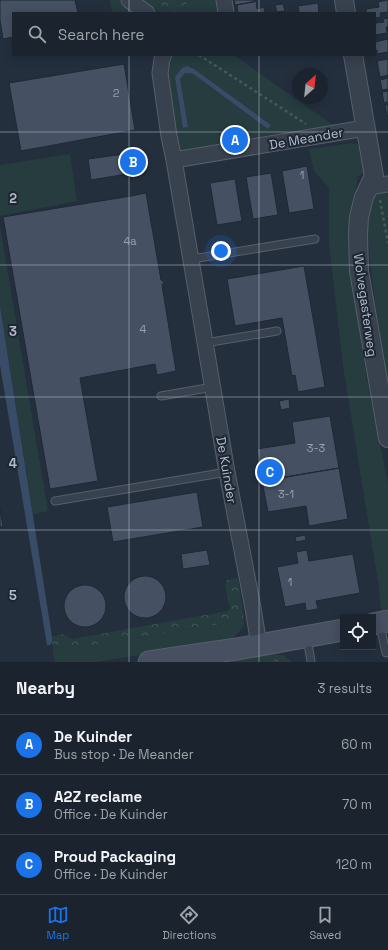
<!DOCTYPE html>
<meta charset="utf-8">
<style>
body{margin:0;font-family:"Space Grotesk",sans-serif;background:#282f3a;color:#f1f3f6}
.controls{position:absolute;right:12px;bottom:12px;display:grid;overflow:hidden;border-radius:0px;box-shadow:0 2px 10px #0003}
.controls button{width:36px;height:36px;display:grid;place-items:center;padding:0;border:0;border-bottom:1px solid #39404a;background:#1b232e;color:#f1f3f6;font:20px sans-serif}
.compass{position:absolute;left:292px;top:68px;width:36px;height:36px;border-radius:50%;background:#1b232e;box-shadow:0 2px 10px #0003;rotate:27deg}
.you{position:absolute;left:221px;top:251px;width:14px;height:14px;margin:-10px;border:3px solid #fff;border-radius:50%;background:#1a73e8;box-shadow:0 0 0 6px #1a73e833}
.badge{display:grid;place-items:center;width:26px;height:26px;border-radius:50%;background:#1a73e8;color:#fff;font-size:13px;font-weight:700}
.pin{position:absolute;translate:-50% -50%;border:2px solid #fff;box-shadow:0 1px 4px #0006}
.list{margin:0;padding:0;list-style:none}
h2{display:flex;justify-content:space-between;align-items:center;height:52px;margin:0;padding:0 16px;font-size:17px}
h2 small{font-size:13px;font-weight:400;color:#a0a4aa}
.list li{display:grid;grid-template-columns:26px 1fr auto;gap:12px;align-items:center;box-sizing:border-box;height:60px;padding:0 16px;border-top:1px solid #39404a}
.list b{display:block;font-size:15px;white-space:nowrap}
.list p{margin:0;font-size:13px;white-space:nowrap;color:#a0a4aa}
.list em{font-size:13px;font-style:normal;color:#a0a4aa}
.icon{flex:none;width:22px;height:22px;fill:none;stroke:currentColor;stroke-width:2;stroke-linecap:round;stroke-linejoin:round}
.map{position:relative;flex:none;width:388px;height:662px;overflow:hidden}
.search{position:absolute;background:#1b232e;box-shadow:0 2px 10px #0003;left:12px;right:12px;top:12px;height:44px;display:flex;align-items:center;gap:10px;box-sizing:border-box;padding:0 14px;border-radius:0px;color:#a0a4aa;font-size:15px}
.sheet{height:232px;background:#1b232e}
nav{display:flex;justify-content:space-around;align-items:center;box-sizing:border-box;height:56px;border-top:1px solid #39404a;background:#1b232e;font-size:11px;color:#a0a4aa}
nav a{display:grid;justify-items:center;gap:2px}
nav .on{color:#1a73e8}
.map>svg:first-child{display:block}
.grass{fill:#263c3f;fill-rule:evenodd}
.forest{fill:url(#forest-crowns)}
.water{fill:#394c67}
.building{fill:#455162;stroke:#1f2835}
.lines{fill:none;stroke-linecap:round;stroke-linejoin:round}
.service-casing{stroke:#565f6c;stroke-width:9}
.minor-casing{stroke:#565f6c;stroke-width:17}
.tertiary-casing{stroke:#565f6c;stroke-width:20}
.secondary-casing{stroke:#565f6c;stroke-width:23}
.path{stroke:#44595c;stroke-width:2.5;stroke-dasharray:3 3;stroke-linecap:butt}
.service{stroke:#38414e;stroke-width:7}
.minor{stroke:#38414e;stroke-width:15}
.tertiary{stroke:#38414e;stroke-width:18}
.secondary{stroke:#465061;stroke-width:21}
.grid{fill:none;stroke:#b4bcc9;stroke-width:1;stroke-opacity:0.55}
.labels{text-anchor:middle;stroke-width:4;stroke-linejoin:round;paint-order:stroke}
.number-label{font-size:11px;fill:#98a1af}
.street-label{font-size:13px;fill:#b4bcc9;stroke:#1d2633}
.grid-label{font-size:13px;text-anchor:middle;font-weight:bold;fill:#b4bcc9;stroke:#1d2633;stroke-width:4;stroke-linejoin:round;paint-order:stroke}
</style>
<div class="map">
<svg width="388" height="662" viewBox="0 0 388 662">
<defs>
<pattern id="forest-crowns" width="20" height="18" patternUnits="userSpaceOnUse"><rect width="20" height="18" fill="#263c3f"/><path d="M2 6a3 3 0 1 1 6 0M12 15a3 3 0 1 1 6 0" fill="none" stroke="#435659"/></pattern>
</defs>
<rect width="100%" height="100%" fill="#242f3e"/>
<path class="grass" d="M110 0H119L136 13H112Z
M141 0H154L173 13H159Z
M189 0H220L222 13H180Z
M174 55H234L333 125 290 131 201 148 174 160 166 73ZM182 68 194 69 271 125 268 129 192 73H185L180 79 188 127 183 128 175 77Z
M352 143 360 146 366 173 358 176 348 238 366 376 388 484V609L381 610 379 588 343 366 329 243V188L314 171 309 149Z
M70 154 77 201 0 216V165Z
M388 190V383L375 302 370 262 369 241 364 225 371 194C377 194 382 191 388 190Z
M0 226 48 511 33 514 0 306Z
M244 620V625L238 633 233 638 223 642 96 662H55L53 652Z
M273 653 274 662H214Z"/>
<path class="forest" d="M154 0H189L180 13H173Z
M238 578 244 620 53 652 52 637 63 634 72 639 228 611 230 608 225 586 227 580Z
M273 653 284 656 292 662H274Z"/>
<path class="water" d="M187 66 194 69 271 125 268 129 192 73H185L180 79 188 127 183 128 175 77 182 68Z
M0 306 52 637V642L50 645H47L0 365Z"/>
<path class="building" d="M0 0H75L78 13H13V37L3 39 0 20Z
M234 0H254V2L235 5Z
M388 0V12L380 13 381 17 375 18V13H366V9L379 7 378 2Z
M256 1 257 9 264 7 265 13H238L237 5Z
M318 3 319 13H299L298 6Z
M283 4 285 11 277 12 275 5Z
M388 18V27H386L387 33 375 35V23L384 22 383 19Z
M388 39V52L377 54V50L375 51V42Z
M388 59V75L380 77 377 61Z
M124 64 135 130 21 151 9 83Z
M388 78V89L382 90 380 80Z
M388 91V102L384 103 382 92Z
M385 105H388V116H387Z
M139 152 142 174 134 176 133 173 91 180 88 159Z
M307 166 314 209 289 213 282 171Z
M271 173 278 215 253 219 246 177Z
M235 179 242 221 217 225 210 183Z
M146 193 161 280 164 282 162 285 176 371 157 375 155 364 80 378 98 481 50 489 3 217 125 197V196H126V197Z
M304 266 325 387 298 392 295 375 292 376 282 318 235 326 227 279Z
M289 399 290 408 281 410 279 401Z
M330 416 339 468 262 481 257 449 295 443 292 422Z
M339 468 348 519 309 526 306 506 268 512 262 481Z
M197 492 203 527 113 542 107 507Z
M0 509 3 526 0 527Z
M305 535 306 540 296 542 295 537Z
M207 550 210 565 183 569 181 554Z
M307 550 309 561 353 554 360 593 316 601 318 609 306 611 305 603 285 607 277 567 298 563 296 552Z
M124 597a21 21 0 1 1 42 0a21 21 0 1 1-42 0Z
M64 606a21 21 0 1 1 42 0a21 21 0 1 1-42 0Z"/>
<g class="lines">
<defs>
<path id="service" d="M192 259 315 239
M205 343 277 331
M161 396 213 387
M55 501 227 472
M380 625 386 653
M307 638 311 661"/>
<path id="minor" d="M129 0 147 13
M224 0 226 13
M164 55 162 59 160 73 169 136 174 160 227 472 253 608 259 645
M174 160 365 128
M369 187 388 184"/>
<path id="tertiary" d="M344 0 346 13
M353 55 374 176 364 197 359 217 358 234 359 271 388 438"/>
<path id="secondary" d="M373 624 388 621
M149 662 237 649 343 630"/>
</defs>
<use href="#service" class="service-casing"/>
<use href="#minor" class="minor-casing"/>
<use href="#tertiary" class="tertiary-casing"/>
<use href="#secondary" class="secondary-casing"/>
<path class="path" d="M199 55 306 124
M380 200 388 243"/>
<use href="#service" class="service"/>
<use href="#minor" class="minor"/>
<use href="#tertiary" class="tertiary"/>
<use href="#secondary" class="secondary"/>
</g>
<path class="grid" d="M129 0V13M259 0V13M129 55V662M259 55V662M0 132H388M0 265H388M0 397H388M0 530H388"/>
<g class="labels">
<g class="number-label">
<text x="116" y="97">2</text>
<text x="302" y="179">1</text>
<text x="130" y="245">4a</text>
<text x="143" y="333">4</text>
<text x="316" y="452">3-3</text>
<text x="286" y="498">3-1</text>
<text x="290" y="586">1</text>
</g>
<g class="street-label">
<text transform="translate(306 138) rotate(-10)" y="5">De Meander</text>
<text transform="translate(366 305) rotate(82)" y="5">Wolvegasterweg</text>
<text transform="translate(227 470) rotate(80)" y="5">De Kuinder</text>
</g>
</g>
<g class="grid-label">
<text x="13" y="203">2</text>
<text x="13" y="336">3</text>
<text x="13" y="468">4</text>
<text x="13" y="600">5</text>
</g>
</svg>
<div class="controls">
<button><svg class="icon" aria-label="locate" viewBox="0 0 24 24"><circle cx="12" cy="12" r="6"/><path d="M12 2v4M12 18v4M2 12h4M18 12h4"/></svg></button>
</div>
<svg class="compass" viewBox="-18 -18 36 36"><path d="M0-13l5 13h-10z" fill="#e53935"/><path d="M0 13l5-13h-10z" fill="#a0a4aa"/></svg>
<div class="you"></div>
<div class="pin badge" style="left:235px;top:140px">A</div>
<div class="pin badge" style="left:133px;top:162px">B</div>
<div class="pin badge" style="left:270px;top:472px">C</div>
<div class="search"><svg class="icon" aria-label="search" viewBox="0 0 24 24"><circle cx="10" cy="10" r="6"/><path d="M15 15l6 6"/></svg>Search here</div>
</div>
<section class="sheet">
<h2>Nearby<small>3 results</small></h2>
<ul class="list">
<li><span class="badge">A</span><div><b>De Kuinder</b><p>Bus stop · De Meander</p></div><em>60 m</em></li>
<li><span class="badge">B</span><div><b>A2Z reclame</b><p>Office · De Kuinder</p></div><em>70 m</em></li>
<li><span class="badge">C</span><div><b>Proud Packaging</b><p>Office · De Kuinder</p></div><em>120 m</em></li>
</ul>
</section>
<nav>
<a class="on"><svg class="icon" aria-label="map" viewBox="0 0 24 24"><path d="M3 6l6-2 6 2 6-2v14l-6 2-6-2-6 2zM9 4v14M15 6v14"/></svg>Map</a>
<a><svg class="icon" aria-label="directions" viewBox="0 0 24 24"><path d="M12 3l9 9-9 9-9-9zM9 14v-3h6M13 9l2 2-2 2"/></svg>Directions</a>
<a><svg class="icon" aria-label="saved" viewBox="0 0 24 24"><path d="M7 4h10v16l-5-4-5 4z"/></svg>Saved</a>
</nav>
